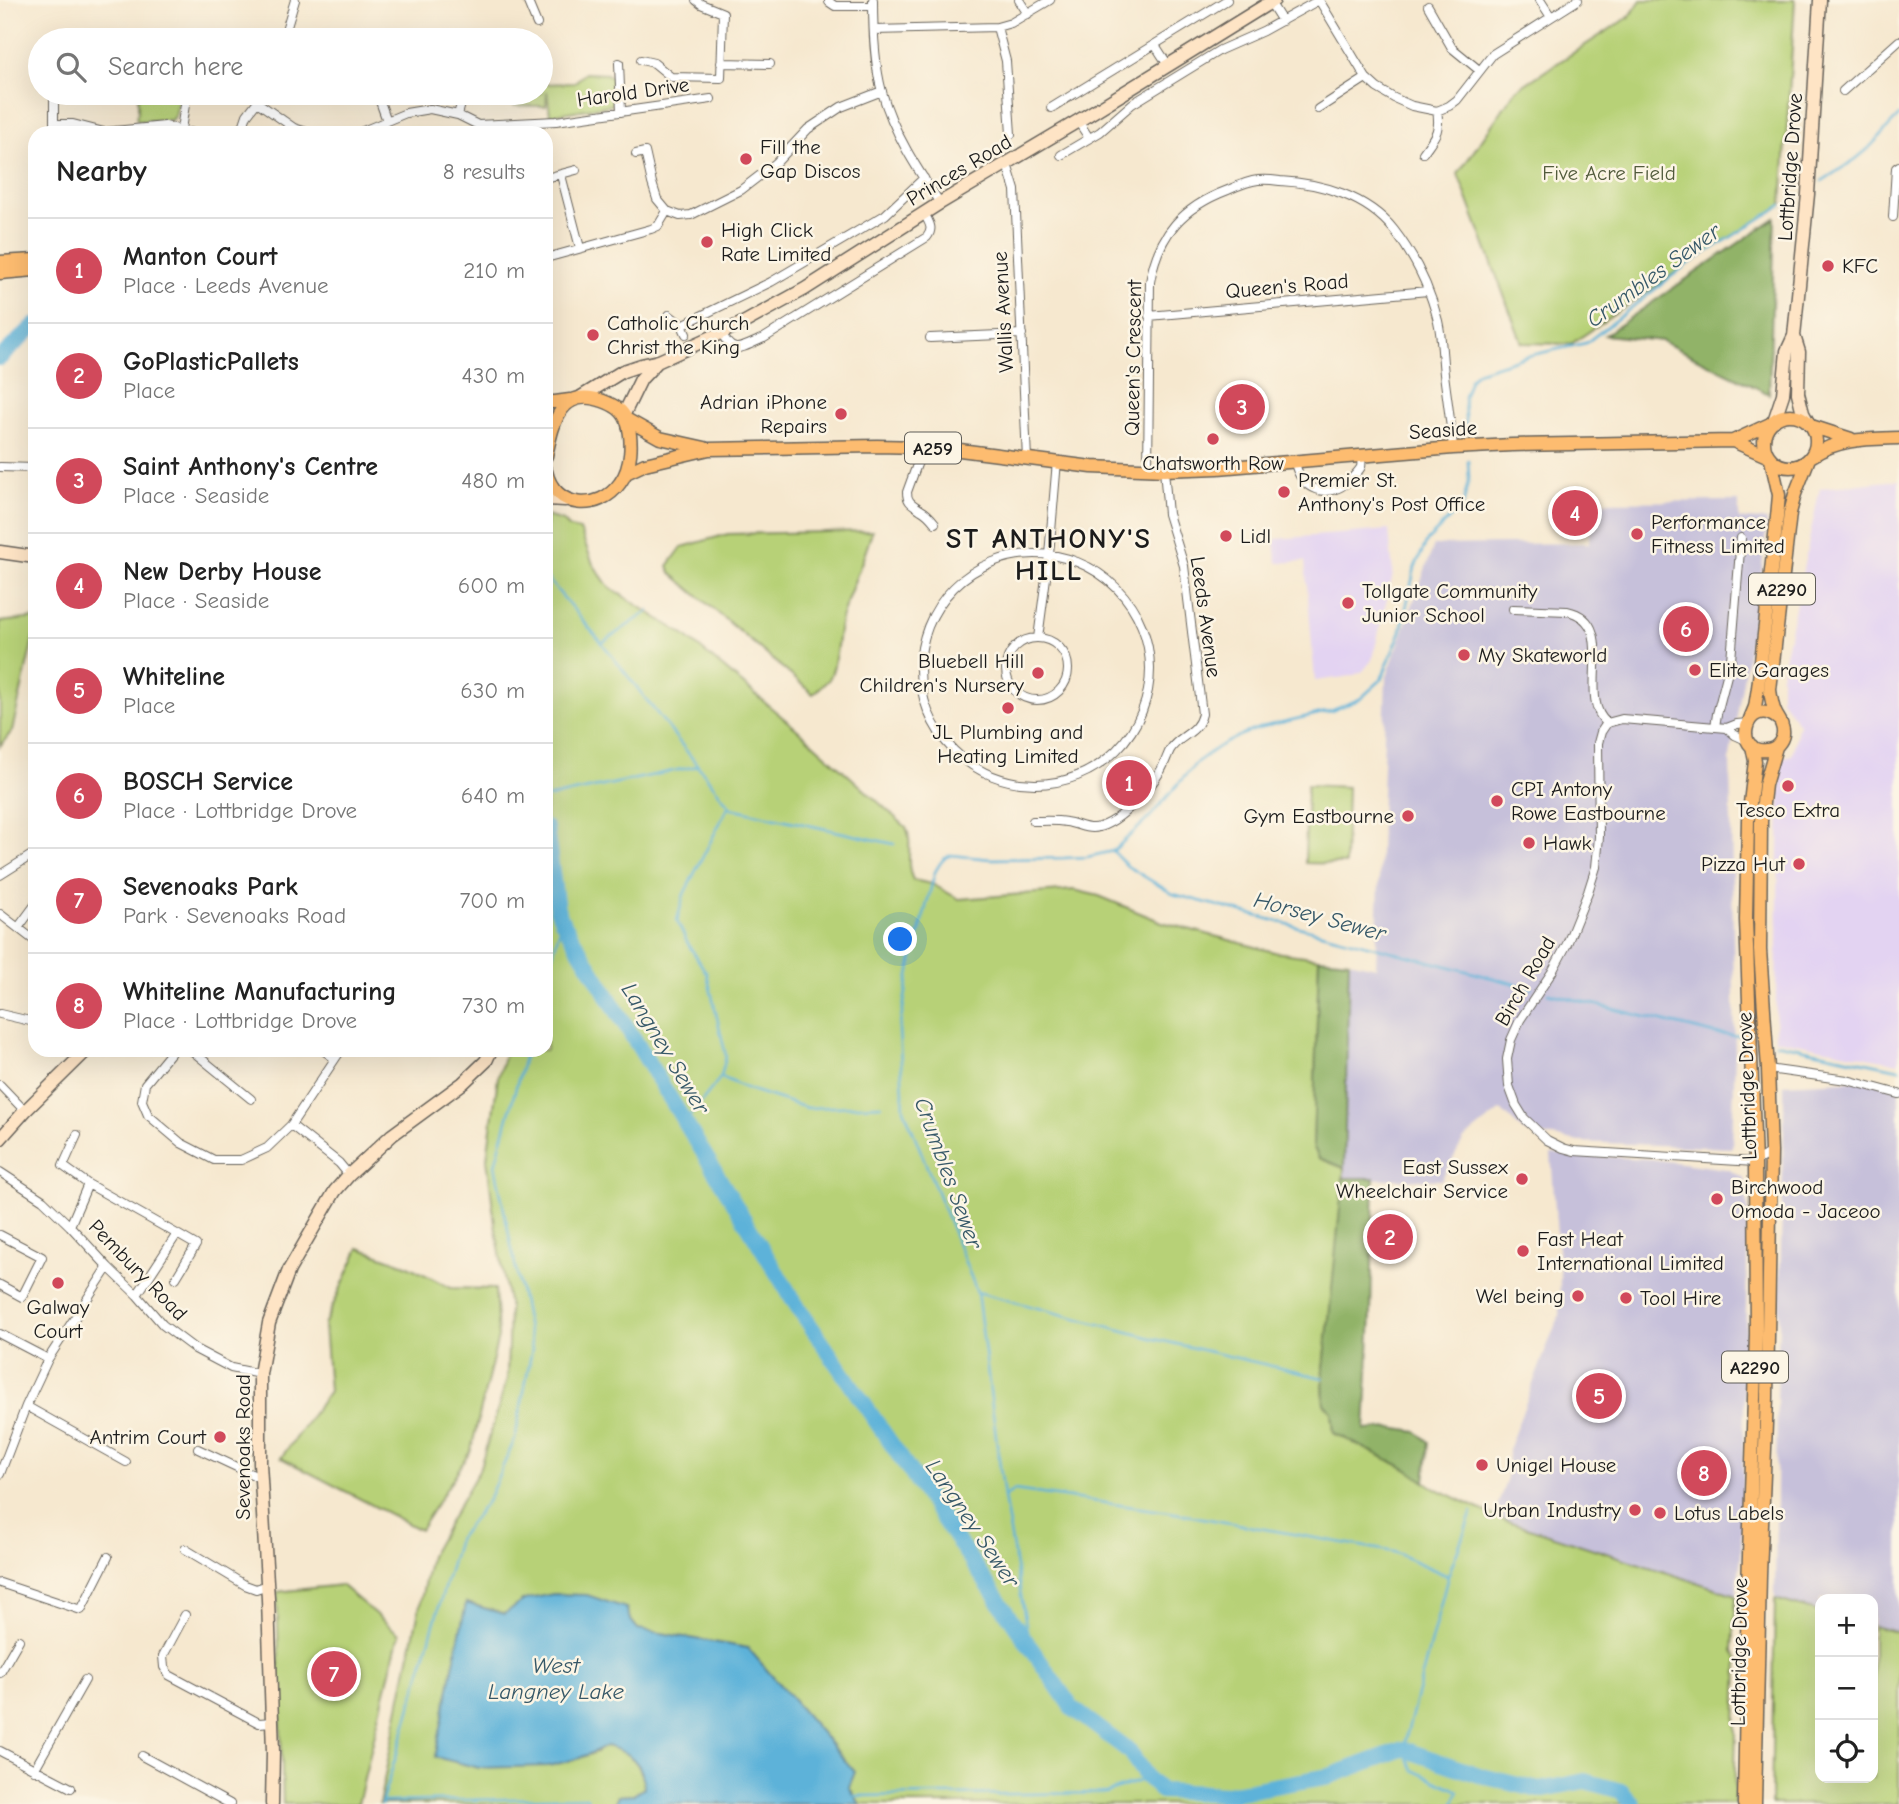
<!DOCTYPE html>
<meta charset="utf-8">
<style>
body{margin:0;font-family:"Comic Neue",sans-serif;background:#f6f6f6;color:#222}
.controls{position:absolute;right:21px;bottom:21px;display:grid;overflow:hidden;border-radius:14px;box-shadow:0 7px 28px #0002}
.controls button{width:63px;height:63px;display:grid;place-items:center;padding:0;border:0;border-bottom:2px solid #e0e0e0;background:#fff;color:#222;font:35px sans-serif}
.you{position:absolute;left:901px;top:940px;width:24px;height:24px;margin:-18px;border:5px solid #fff;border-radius:50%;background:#1a73e8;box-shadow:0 0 0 10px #1a73e833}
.badge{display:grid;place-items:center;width:46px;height:46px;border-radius:50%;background:#d1495b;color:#fff;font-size:23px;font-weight:700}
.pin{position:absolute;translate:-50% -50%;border:4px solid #fff;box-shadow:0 2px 7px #0006}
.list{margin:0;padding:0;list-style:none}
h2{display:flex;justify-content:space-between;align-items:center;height:91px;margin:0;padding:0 28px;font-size:30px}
h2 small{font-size:23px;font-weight:400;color:#767676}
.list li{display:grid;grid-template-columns:46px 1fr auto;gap:21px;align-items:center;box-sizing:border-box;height:105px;padding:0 28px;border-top:2px solid #e0e0e0}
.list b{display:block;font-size:26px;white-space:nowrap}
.list p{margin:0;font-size:23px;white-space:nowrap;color:#767676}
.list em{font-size:23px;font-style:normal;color:#767676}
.icon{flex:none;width:38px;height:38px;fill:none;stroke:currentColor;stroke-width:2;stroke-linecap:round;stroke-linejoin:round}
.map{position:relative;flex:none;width:1899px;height:1804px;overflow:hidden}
.search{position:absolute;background:#fff;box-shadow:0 7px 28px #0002;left:28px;top:28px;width:525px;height:77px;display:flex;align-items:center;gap:18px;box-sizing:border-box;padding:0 24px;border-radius:38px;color:#767676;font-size:26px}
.panel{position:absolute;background:#fff;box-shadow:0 7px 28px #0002;left:28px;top:126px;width:525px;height:931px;border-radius:21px}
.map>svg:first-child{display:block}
.built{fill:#e3d3f2}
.industrial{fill:#c6c0da}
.green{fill:#b7d177;stroke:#6a764a;stroke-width:2}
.forest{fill:#91b368;stroke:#566842;stroke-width:2}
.water{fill:#5db2d9;stroke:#3c677a;stroke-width:2}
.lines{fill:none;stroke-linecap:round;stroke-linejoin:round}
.stream{stroke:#5db2d9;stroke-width:2.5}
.river{stroke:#5db2d9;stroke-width:16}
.street-casing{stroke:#68635b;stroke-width:10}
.secondary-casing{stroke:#68635b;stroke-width:15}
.primary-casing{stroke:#68635b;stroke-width:15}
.street{stroke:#fff;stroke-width:8}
.secondary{stroke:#fee4c5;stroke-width:12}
.primary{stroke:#fdbc6f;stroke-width:12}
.poi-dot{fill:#d1495b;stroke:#fcf5e5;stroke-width:2.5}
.labels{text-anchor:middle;stroke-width:5;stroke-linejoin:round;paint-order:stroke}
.shield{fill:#fcf5e5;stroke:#5f5d58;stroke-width:2}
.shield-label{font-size:19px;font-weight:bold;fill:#1c1c1c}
.street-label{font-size:21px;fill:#1c1c1c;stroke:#fcf5e5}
.poi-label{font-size:21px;fill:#1c1c1c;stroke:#fcf5e5;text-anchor:start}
.park-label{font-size:21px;fill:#525b3c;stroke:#fcf5e5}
.water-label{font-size:23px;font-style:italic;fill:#365868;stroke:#fcf5e5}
.district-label{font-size:28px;font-weight:bold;letter-spacing:2px;fill:#1c1c1c;stroke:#fcf5e5}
</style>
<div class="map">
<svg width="1899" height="1804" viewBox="0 0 1899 1804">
<rect width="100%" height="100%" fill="#fcf5e5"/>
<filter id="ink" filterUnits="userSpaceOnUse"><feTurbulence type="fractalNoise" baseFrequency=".0143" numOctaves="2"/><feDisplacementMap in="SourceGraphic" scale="14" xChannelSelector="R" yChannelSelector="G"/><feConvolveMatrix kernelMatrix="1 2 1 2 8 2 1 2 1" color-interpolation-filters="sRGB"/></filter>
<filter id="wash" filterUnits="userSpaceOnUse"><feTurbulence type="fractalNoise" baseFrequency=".00686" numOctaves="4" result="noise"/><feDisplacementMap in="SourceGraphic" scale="28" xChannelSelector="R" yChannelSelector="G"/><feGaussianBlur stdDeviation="1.57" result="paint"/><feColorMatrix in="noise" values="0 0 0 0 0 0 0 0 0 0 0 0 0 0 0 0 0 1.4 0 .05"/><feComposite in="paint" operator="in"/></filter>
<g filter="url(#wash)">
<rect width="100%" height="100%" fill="#f6e8cf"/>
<path class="built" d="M1899 480V1063L1775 1039 1781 758 1792 755 1799 724 1781 699V674L1820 488Z
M1389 530 1393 574 1372 660 1363 671 1352 676 1315 681 1305 561 1277 563 1275 539Z"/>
<path class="industrial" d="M1739 501V519L1767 520 1762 568 1730 757 1735 1053 1732 1148 1580 1142 1524 1132 1501 1110 1464 1139 1441 1180 1343 1178 1349 961 1376 967 1386 679 1434 545 1589 543V502Z
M1864 1080 1899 1087V1633L1873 1626V1599H1820V1612L1775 1599 1777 1400 1784 1132V1084Z
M1551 1154 1651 1159 1727 1169 1744 1178 1748 1210 1741 1556 1736 1595 1494 1516 1507 1478 1508 1450 1559 1315 1560 1276Z"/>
<path class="green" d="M1641 0H1795L1782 205 1685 266 1571 344 1522 343 1458 174 1516 90 1630 16Z
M585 73 607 74 612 78 614 103 612 105 550 115 547 91 546 106H514V93H541V84L574 83Z
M138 93H180L175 116 171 120 138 121 136 117 138 112Z
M546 516 563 521 570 528 580 530 593 564 609 587 684 635 805 736 906 827C914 844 904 863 913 880L932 884 959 899 1074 890 1099 896 1162 922 1274 952 1319 958 1313 1146 1319 1158 1344 1168 1343 1191 1323 1378 1324 1403 1332 1412 1334 1433 1407 1469 1433 1487 1498 1518 1736 1595 1733 1651 1738 1660 1734 1804H860L849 1787 638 1629 630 1619 524 1600 505 1614 467 1603 571 1761 596 1752 606 1745C629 1752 643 1762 644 1788L633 1795 618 1796 614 1804H379L430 1556 479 1470 507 1379 509 1308 494 1217 487 1158 498 1077 506 1050H546Z
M872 531C864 561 850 589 841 619 837 636 837 665 829 679 825 684 818 689 813 694L671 573 668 566 682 547 728 534Z
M35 618V631L12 731 0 746V622Z
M1307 785 1347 787 1345 864 1305 863Z
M359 1248 406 1265 451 1288 495 1289 498 1337 471 1450 420 1530 281 1458 329 1391 324 1325Z
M341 1585 399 1634 358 1804H283L277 1592Z
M1775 1599 1820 1612V1778H1873V1626L1899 1633V1804H1771Z"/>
<path class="forest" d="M1775 218 1769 394 1662 341 1605 335Z
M1319 958 1349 961 1344 1168 1319 1158 1313 1146Z
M1343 1178H1374L1371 1315 1365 1430 1391 1428 1417 1432 1429 1442 1425 1482 1407 1469 1334 1433 1332 1412 1324 1404 1323 1378Z"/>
<path class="water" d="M553 1594 587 1595 626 1608 630 1619 638 1629 748 1648 855 1772 849 1787 860 1804H614L618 1796 633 1795 644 1788C644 1762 629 1752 606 1746L580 1758 549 1766 479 1768 435 1757 466 1603 504 1614 524 1600Z"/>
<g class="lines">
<path class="stream" d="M1822 181 1856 159 1868 149 1899 116
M1466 434 1464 397 1470 380 1477 372 1527 356 1586 343 1685 266 1782 205
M546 577 602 643 731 808 894 844
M602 643 649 611
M546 798 697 766
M1113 851 1127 866 1173 894 1531 988
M546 978 562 921
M1548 993 1715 1034 1742 1036
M1776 1043 1899 1069
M721 1077 748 1089 807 1108 881 1105
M685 1122 721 1077 726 1056 707 974 687 942 677 921 684 894 729 805
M977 1292 1159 1340 1323 1378
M1004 1497 1014 1490 1169 1512 1394 1552 1448 1576
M1030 1648 1004 1497 977 1292 904 1109 899 1030 911 965 935 872C939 865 943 857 951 855L991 859 1064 858 1087 857 1113 851 1149 818 1197 762 1218 747 1241 735 1262 727 1331 711 1360 699 1381 680 1401 631 1415 567 1427 541 1463 505 1469 478 1468 461
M855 1796 1106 1793 1147 1778
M382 1802 587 1797 588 1804
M381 1804 404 1731 458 1539 488 1500 515 1439 532 1349 495 1165 526 1050
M1453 1804 1459 1791 1413 1770 1403 1749 1448 1576 1472 1512"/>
<path class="river" d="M0 358 35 325
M546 828 557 909 562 921 797 1306 1072 1708 1129 1751 1147 1778 1161 1791 1228 1794 1330 1776 1403 1749 1482 1776 1539 1790 1585 1781 1621 1791 1633 1804"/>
</g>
</g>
<g filter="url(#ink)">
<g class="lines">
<defs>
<path id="street" d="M527 0 537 24
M829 0V2L835 6H873
M873 0C873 31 874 63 882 92 893 132 917 169 940 203
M1019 0 1028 14
M1319 0 1366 78 1377 88 1394 98 1412 106 1437 111 1449 106 1457 100 1493 54 1578 0
M1540 0 1551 17
M1270 2 1282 21
M1428 6 1452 48 1479 70
M997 27 1006 61 1011 134
M874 30 997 27 1011 23 1050 0
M283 40 295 0
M1155 45 1168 65
M641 60 654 63 671 77 721 78 723 13 701 4 696 0
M619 63 621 112
M721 63 770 64
M1843 91 1899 41
M377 93 387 121
M257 102 294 128 310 133
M1051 108 1227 0
M1318 109 1366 78
M458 115 464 93
M1078 121 1089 138
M54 124H73L104 132 165 126 194 133
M181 129 187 93
M54 133V93
M241 133 247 115 257 102 262 93
M358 133 406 113 430 109 458 115 478 125 556 121 711 99
M1423 153C1434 137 1441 132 1437 111
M636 154 645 152 652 183 657 199 667 211 680 216 691 215 741 190 776 163 808 129 841 107 882 91
M1061 155 1100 132 1132 104 1220 50 1263 31 1319 0
M1007 164 1015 190 1027 459
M561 175 580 248
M546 178 576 170
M1893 217 1896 168 1899 166
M546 258 651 229 658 226 667 211
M669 315 682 325 686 334
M1149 316 1428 291
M682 325 771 282 885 215 924 178
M722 333C733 358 743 346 764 338L927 237C934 228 929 223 924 213
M930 338 1022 334
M921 447 919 459 907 492C907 503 913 504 921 510 927 513 931 518 935 523
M1295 462C1300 490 1328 501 1350 480 1353 477 1359 471 1361 467 1362 463 1361 459 1361 455
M0 467 35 468
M1148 470 1150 282C1158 234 1183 207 1228 190 1237 186 1248 181 1258 180 1265 179 1273 180 1280 181 1321 183 1367 196 1394 230 1414 256 1430 288 1438 321 1442 338 1442 356 1444 374 1447 398 1451 423 1453 448
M920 669a115 115 0 1 1 230 0a115 115 0 1 1-230 0Z
M1513 609 1567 611C1621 622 1575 697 1607 723
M1038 638 1049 555 1057 461
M1006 669a31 31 0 1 1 62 0a31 31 0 1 1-62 0Z
M1715 727 1717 714 1731 660 1741 538
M1727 728 1737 724 1748 723
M1748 741 1735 735 1727 728 1622 719 1607 723 1601 732 1598 743 1599 837 1596 867 1588 892 1567 944 1552 972 1520 1020 1511 1040 1507 1059 1509 1086 1516 1105 1524 1118 1547 1140 1563 1148 1574 1151 1755 1162 1771 1152
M1033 821C1043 821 1055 820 1066 822 1075 823 1083 828 1092 828 1116 828 1150 789 1161 770 1165 763 1167 756 1170 750 1180 734 1197 735 1202 714L1184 566 1168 514 1164 470
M0 875 35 853
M0 914 35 941
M18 928 35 905
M0 1014 30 1021 35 1020
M173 1050 145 1084 142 1101 148 1115 181 1143 214 1160H241L267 1148 291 1125
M191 1050 251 1099
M323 1050 334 1058
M341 1050 291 1125 339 1163 349 1175
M1768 1069 1847 1080 1899 1094
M0 1085 25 1111
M77 1135 63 1166 88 1184 177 1234 137 1295
M0 1172 43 1200 70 1226 108 1267 137 1295 163 1325 195 1349 231 1368 260 1374
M70 1226 88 1184
M0 1235 42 1257 22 1297 0 1285
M176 1278 196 1245 177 1234
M0 1334 48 1359
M26 1406 126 1462
M198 1449 262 1479
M0 1474 26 1406 48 1359 108 1267
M185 1549 245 1585 256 1589 268 1585
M0 1583 81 1610 108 1557
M185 1615 163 1656 164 1667 169 1675 259 1723 272 1722
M0 1673 19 1640
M0 1751 71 1788
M142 1756 230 1804
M34 1770 85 1680"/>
<path id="secondary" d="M1794 336 1799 352 1798 393 1803 413 1809 424
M581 397 623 371 641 365 659 361 745 322 805 289 940 203 1078 121 1274 0
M624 414 641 379 658 361
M1774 421 1783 394 1787 351 1794 336 1808 194 1820 0
M546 499 565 500
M0 552 35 557
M0 1139 25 1111 87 1050
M272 1804 273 1752 268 1599 260 1463V1374L269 1323 289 1270 335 1191 349 1175 392 1135 463 1083 486 1061 491 1050"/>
<path id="primary" d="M0 262 35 260
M0 273 35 270
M546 402H555L570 400
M1764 441a26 26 0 1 1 52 0a26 26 0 1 1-52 0Z
M626 419 660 438 705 448
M1811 426 1851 439
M1733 441 1769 457
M546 456C553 423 560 386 603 401 614 405 623 410 627 421 633 440 632 467 620 483 599 513 554 509 546 471
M1812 456C1839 438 1868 439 1899 438
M626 473 645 464 709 449 877 446 921 447 952 449 1092 467 1164 470 1218 468 1453 448 1512 445 1733 441 1770 424
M1750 719 1755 707 1758 688 1777 517 1779 495 1771 460
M1778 719C1746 693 1731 755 1767 750 1778 749 1786 737 1782 726 1781 721 1777 717 1775 712 1772 705 1771 697 1770 690L1790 513 1795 494 1808 461
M1744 1804 1748 1588 1756 1335 1755 1162 1746 920 1748 820 1755 761 1752 746
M1755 1804 1760 1575 1767 1398 1771 1152 1768 1069 1760 950 1761 821 1765 785 1776 747"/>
</defs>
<use href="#street" class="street-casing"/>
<use href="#secondary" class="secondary-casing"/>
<use href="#primary" class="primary-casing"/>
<use href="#street" class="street"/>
<use href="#secondary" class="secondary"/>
<use href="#primary" class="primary"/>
</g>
</g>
<g class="poi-dot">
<circle cx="746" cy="159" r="7"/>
<circle cx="707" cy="242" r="7"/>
<circle cx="1828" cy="266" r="7"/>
<circle cx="593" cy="335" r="7"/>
<circle cx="841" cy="414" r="7"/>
<circle cx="1213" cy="439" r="7"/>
<circle cx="1284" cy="492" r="7"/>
<circle cx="1637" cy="534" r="7"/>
<circle cx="1226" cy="536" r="7"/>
<circle cx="1348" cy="603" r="7"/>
<circle cx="1464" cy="655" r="7"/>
<circle cx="1695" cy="670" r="7"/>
<circle cx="1038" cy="673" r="7"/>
<circle cx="1008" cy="708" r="7"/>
<circle cx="1788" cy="786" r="7"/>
<circle cx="1497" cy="801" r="7"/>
<circle cx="1408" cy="816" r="7"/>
<circle cx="1529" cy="843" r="7"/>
<circle cx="1799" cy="864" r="7"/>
<circle cx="1522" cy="1179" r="7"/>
<circle cx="1717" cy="1199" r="7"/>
<circle cx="1523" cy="1251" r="7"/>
<circle cx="58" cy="1283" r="7"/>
<circle cx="1578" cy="1296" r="7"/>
<circle cx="1626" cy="1298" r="7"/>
<circle cx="220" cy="1437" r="7"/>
<circle cx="1482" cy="1465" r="7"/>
<circle cx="1635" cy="1510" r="7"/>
<circle cx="1660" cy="1513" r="7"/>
</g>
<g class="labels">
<g class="shield">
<rect x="905" y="432.5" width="56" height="31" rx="5"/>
<rect x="1749" y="573.5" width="66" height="31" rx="5"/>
<rect x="1722" y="1351.5" width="66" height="31" rx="5"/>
</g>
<g class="shield-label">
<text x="933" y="455">A259</text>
<text x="1782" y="596">A2290</text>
<text x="1755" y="1374">A2290</text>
</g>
<g class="street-label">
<text transform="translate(633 92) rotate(-8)" y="7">Harold Drive</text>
<text transform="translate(1790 167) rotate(-86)" y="7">Lottbridge Drove</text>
<text transform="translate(959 170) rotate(-31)" y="7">Princes Road</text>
<text transform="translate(1287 286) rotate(-5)" y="7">Queen's Road</text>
<text transform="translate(1003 312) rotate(-93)" y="7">Wallis Avenue</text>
<text transform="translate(1133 358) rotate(-89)" y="7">Queen's Crescent</text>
<text transform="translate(1443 430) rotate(-4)" y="7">Seaside</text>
<text transform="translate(1206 617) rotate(82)" y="7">Leeds Avenue</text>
<text transform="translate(1525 981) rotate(-60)" y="7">Birch Road</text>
<text transform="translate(1747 1086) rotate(-92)" y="7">Lottbridge Drove</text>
<text transform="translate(138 1270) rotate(46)" y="7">Pembury Road</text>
<text transform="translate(243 1447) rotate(-90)" y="7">Sevenoaks Road</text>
<text transform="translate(1739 1652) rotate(-89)" y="7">Lottbridge Drove</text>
</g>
<g class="poi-label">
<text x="760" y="154">Fill the<tspan x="760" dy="24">Gap Discos</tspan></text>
<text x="721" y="237">High Click<tspan x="721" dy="24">Rate Limited</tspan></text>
<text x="1842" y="273">KFC</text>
<text x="607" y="330">Catholic Church<tspan x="607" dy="24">Christ the King</tspan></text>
<text x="827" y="409" text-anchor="end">Adrian iPhone<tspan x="827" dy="24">Repairs</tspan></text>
<text x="1213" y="470" text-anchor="middle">Chatsworth Row</text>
<text x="1298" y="487">Premier St.<tspan x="1298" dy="24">Anthony's Post Office</tspan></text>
<text x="1651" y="529">Performance<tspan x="1651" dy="24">Fitness Limited</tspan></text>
<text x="1240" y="543">Lidl</text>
<text x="1362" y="598">Tollgate Community<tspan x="1362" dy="24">Junior School</tspan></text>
<text x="1478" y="662">My Skateworld</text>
<text x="1024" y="668" text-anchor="end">Bluebell Hill<tspan x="1024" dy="24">Children's Nursery</tspan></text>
<text x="1709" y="677">Elite Garages</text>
<text x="1008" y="739" text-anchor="middle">JL Plumbing and<tspan x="1008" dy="24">Heating Limited</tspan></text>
<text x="1511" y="796">CPI Antony<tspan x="1511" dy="24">Rowe Eastbourne</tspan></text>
<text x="1788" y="817" text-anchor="middle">Tesco Extra</text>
<text x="1394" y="823" text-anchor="end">Gym Eastbourne</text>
<text x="1543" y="850">Hawk</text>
<text x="1785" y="871" text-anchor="end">Pizza Hut</text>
<text x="1508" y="1174" text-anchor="end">East Sussex<tspan x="1508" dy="24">Wheelchair Service</tspan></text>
<text x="1731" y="1194">Birchwood<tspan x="1731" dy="24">Omoda - Jaceoo</tspan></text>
<text x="1537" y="1246">Fast Heat<tspan x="1537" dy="24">International Limited</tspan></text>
<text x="1564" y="1303" text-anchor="end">Wel being</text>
<text x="1640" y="1305">Tool Hire</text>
<text x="58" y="1314" text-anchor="middle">Galway<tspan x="58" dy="24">Court</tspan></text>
<text x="206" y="1444" text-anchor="end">Antrim Court</text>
<text x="1496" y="1472">Unigel House</text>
<text x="1621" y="1517" text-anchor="end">Urban Industry</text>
<text x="1674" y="1520">Lotus Labels</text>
</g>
<g class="park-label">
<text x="1609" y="180">Five Acre Field</text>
</g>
<g class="water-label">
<text transform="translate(1653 275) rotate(-36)" y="8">Crumbles Sewer</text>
<text transform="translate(1320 916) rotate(15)" y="8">Horsey Sewer</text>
<text transform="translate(666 1048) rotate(59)" y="8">Langney Sewer</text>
<text transform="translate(949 1173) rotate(70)" y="8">Crumbles Sewer</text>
<text transform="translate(973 1523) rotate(56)" y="8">Langney Sewer</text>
<text x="556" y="1673">West<tspan x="556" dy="26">Langney Lake</tspan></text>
</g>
<g class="district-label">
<text x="1049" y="548">ST ANTHONY'S<tspan x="1049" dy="32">HILL</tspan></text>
</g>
</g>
</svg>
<div class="controls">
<button>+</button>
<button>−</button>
<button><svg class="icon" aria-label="locate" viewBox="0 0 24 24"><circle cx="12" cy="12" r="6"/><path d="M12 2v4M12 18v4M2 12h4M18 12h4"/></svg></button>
</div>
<div class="you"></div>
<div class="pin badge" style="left:1129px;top:783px">1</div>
<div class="pin badge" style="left:1390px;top:1237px">2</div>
<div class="pin badge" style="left:1242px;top:407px">3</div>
<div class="pin badge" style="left:1575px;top:513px">4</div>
<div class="pin badge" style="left:1599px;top:1396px">5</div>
<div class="pin badge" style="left:1686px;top:629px">6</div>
<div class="pin badge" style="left:334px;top:1674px">7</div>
<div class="pin badge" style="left:1704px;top:1473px">8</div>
<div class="search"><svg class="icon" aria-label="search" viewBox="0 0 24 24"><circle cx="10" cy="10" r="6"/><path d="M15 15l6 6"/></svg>Search here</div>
<section class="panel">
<h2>Nearby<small>8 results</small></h2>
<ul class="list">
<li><span class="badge">1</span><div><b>Manton Court</b><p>Place · Leeds Avenue</p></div><em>210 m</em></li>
<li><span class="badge">2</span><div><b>GoPlasticPallets</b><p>Place</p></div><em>430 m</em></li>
<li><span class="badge">3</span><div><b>Saint Anthony's Centre</b><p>Place · Seaside</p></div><em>480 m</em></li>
<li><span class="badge">4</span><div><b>New Derby House</b><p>Place · Seaside</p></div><em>600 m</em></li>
<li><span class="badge">5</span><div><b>Whiteline</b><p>Place</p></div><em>630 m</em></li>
<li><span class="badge">6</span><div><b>BOSCH Service</b><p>Place · Lottbridge Drove</p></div><em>640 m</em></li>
<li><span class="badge">7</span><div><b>Sevenoaks Park</b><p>Park · Sevenoaks Road</p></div><em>700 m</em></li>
<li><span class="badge">8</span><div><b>Whiteline Manufacturing</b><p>Place · Lottbridge Drove</p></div><em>730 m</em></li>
</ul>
</section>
</div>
